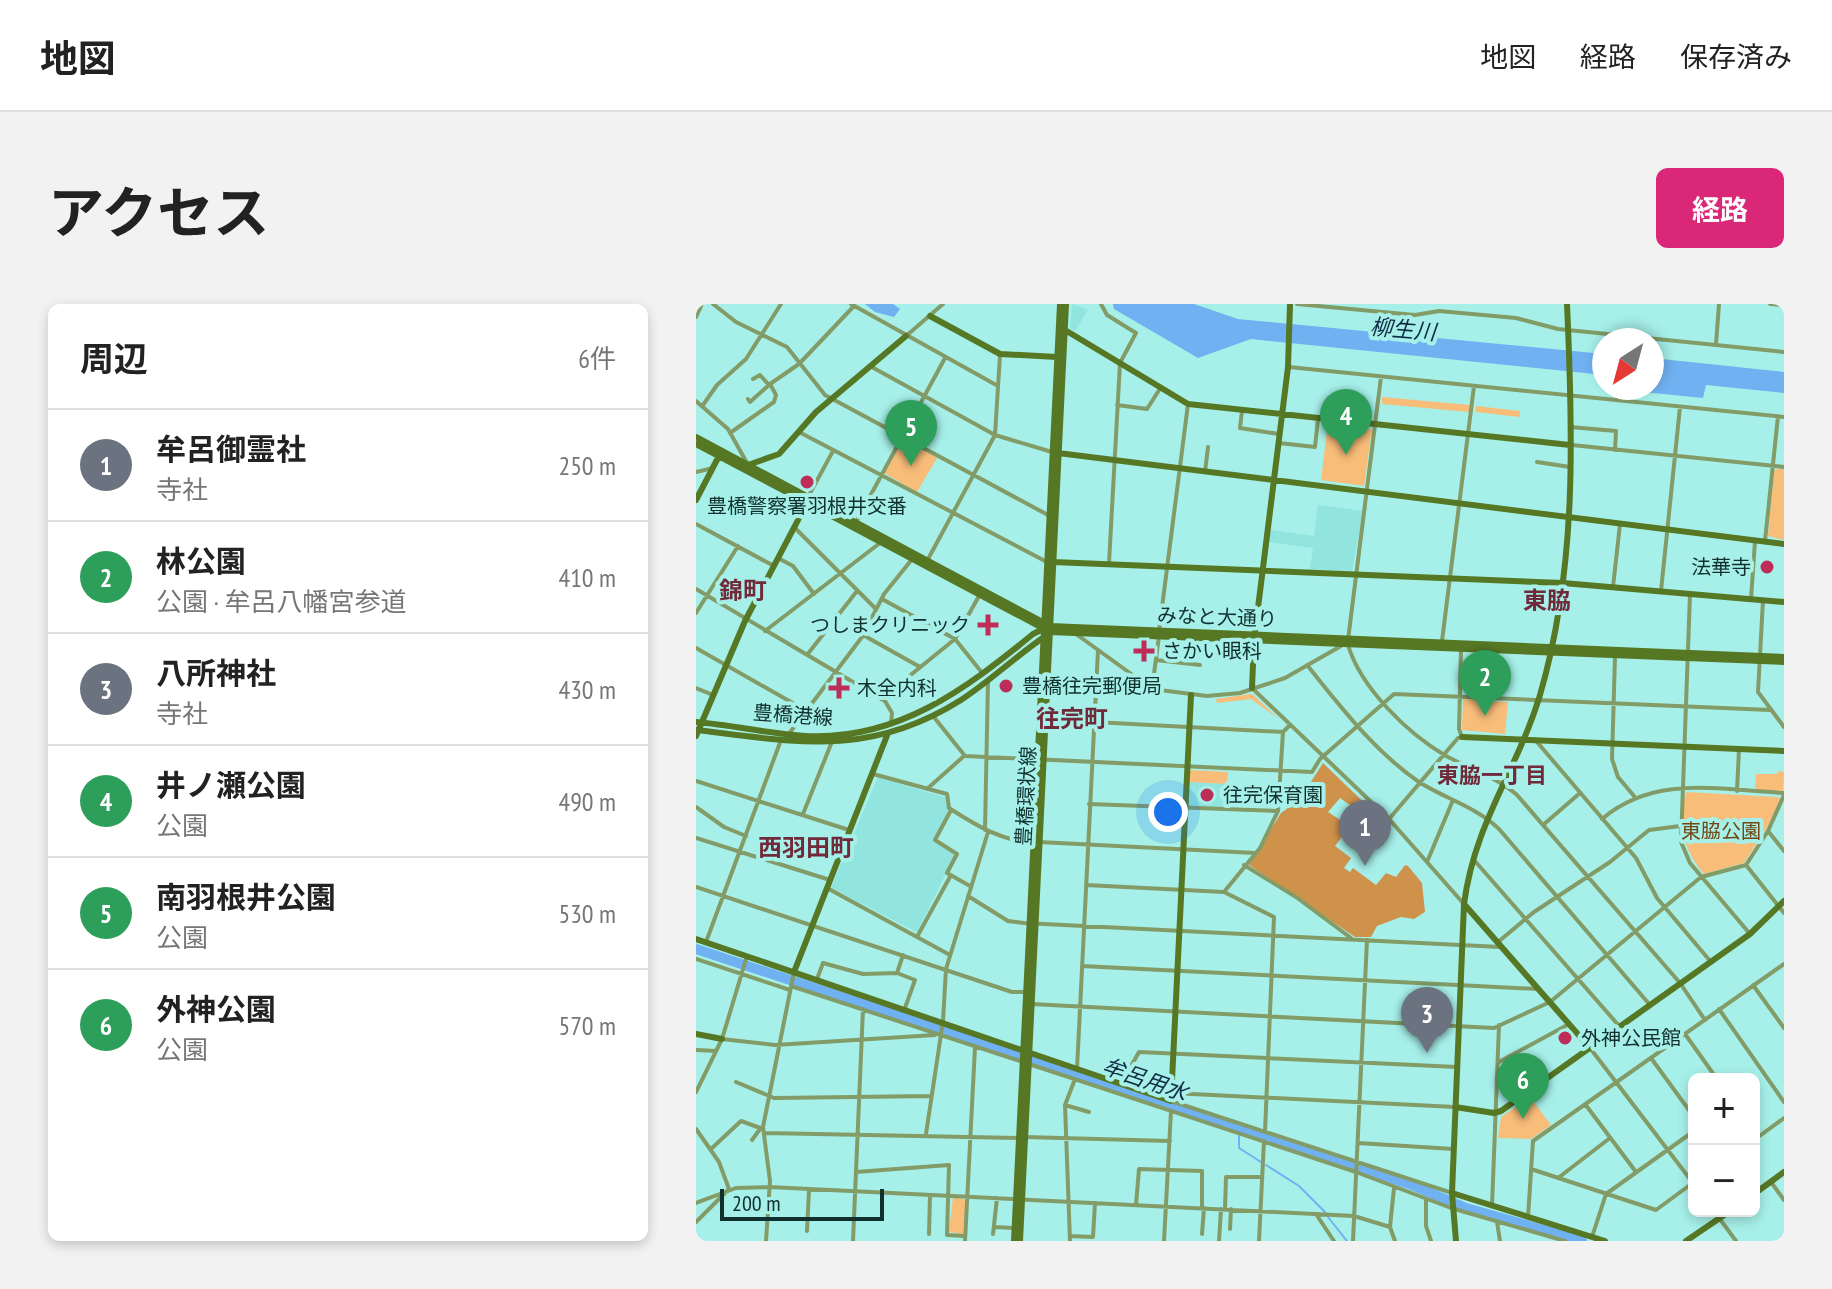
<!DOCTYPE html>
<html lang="ja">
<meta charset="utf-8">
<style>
body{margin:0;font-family:"PT Sans Narrow","Noto Sans JP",sans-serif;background:#f2f2f2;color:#222}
.controls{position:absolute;right:24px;bottom:24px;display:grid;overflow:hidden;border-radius:12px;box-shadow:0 4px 12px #0003}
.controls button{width:72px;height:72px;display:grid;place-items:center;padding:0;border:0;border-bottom:2px solid #e0e0e0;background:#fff;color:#222;font:40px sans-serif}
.compass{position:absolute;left:896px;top:24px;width:72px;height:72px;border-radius:50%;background:#fff;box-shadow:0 4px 12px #0003;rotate:216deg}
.scale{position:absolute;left:24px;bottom:20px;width:164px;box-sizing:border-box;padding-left:8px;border:4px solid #11302e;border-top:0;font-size:22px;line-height:28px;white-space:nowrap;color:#11302e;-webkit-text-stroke:6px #a6f0e9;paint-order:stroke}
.you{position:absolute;left:472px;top:508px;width:28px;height:28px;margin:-20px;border:6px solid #fff;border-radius:50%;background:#1a73e8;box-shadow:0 0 0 12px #1a73e833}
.badge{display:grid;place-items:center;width:52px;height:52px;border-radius:50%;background:#db2777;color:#fff;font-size:26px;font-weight:700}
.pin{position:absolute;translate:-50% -66px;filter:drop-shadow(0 2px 4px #0008)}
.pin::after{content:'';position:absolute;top:42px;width:28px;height:24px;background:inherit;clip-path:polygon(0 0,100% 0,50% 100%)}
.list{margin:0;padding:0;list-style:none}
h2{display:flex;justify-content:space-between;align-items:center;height:104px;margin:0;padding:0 32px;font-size:34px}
h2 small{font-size:26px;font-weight:400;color:#767676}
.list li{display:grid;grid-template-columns:52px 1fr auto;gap:24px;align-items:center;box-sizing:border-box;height:112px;padding:0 32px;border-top:2px solid #e0e0e0}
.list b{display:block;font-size:30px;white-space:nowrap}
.list p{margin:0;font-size:26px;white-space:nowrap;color:#767676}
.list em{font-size:26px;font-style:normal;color:#767676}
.map{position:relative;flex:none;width:1088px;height:937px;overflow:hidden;border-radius:12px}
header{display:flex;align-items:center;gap:48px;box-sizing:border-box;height:112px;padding:0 40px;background:#fff;border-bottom:2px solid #e0e0e0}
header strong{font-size:38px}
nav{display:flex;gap:44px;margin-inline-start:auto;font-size:28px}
.intro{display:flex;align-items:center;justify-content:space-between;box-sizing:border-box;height:192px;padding:0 48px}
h1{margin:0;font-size:56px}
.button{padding:20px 36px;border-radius:12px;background:#db2777;color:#fff;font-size:28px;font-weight:700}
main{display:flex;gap:48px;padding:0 48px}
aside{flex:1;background:#fff;border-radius:12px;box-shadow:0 4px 12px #0003}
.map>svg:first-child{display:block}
.built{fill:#91e5de}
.green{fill:#f9bd7a}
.forest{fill:#cf924b}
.water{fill:#70b1f1}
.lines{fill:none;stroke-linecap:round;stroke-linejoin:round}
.stream{stroke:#70b1f1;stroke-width:2}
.river{stroke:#70b1f1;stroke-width:10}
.street{stroke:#829b67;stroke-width:4}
.secondary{stroke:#567824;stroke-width:6}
.poi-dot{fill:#bd2d57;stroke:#a6f0e9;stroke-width:3}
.labels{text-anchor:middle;stroke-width:8;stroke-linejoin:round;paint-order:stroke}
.poi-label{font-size:20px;fill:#11302e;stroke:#a6f0e9;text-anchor:start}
.street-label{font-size:20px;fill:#11302e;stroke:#a6f0e9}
.park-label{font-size:20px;fill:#714812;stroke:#a6f0e9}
.water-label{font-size:22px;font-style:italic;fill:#102c45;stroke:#a6f0e9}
.neighbourhood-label{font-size:22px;font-weight:bold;fill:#702a3a;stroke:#a6f0e9}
.quarter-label{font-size:24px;font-weight:bold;fill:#702a3a;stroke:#a6f0e9}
</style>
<header>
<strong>地図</strong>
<nav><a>地図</a><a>経路</a><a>保存済み</a></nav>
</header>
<div class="intro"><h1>アクセス</h1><a class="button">経路</a></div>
<main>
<aside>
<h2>周辺<small>6件</small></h2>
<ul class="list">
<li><span class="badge" style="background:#6b7280">1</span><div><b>牟呂御霊社</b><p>寺社</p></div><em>250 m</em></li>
<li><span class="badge" style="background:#2e9e5b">2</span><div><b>林公園</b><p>公園 · 牟呂八幡宮参道</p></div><em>410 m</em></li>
<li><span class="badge" style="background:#6b7280">3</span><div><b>八所神社</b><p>寺社</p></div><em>430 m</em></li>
<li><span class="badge" style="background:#2e9e5b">4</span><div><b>井ノ瀬公園</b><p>公園</p></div><em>490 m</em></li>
<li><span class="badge" style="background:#2e9e5b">5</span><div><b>南羽根井公園</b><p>公園</p></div><em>530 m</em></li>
<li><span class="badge" style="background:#2e9e5b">6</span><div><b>外神公園</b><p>公園</p></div><em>570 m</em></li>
</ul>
</aside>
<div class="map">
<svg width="1088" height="937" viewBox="0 0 1088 937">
<rect width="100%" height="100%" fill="#a6f0e9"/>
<path class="built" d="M376 0 392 6 379 27 374 24Z
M622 201 667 207 656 267 614 265 617 244 573 238 575 226 618 232Z
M182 473 251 494V510L237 537 259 551 221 628 135 584Z
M492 478 531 480 530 504 492 502Z"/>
<path class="green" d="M686 93 774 101 773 108 686 100Z
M780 102 824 107V113L780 108Z
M632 119 676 125 668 182 625 176Z
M208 135 241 154 221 188 188 169Z
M1081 165H1088V236L1072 232 1078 167Z
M555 390H556L583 415 555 395 521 399 520 395Z
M767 395 812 398 809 430 766 426Z
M494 466 532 468 531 480 492 478Z
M1082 467 1088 468 1087 487 1059 486 1060 470H1081Z
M991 488 1082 493 1084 495 1072 522 1048 559 1008 570C989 549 978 515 991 488Z
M834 793 855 821 835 835 802 834 805 813Z
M257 893 270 896 267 930 253 928Z"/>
<path class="forest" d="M627 459 684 514 669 517 670 510 666 504H658L644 494 632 508 658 525 663 520 672 529 663 540 648 530 639 542 655 554 648 564 654 568 657 564 680 581 690 569 700 573 709 561 712 562 726 579 729 608 718 615 705 613 681 622 675 633H659L553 561 585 509 604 495Z"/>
<path class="water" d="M169 0H197L204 5 198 13 179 8Z
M417 0H498L542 15 908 50V71L555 35 502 54 418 5Z
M956 54 1088 68V89L1010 81 1007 94 947 88 948 84H956Z"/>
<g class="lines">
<path class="stream" d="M543 832V844L565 858
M570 861 603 882 629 908
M632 913 651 937"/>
<path class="river" d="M0 645 713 880 770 904 886 937"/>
<path class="street" d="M17 0 40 18 91 43 129 91 352 211
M155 0 302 82
M405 0 411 11 440 29 424 59 413 259
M601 0 719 11 743 7 820 14 862 25 1088 48
M1074 0 1088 1
M0 13 6 0
M210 32 247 0
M1020 40 1023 0
M174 62 299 131 356 148
M593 63 1088 113
M57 75 64 71 73 81
M52 95 54 98 74 80
M0 97 32 125 51 159
M7 101 21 81 50 55 85 0
M421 101 451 105 465 83
M546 107 544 124 583 130
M874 123 920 127 919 146
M103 128 351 258
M34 129 78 98 80 91 74 80 103 60 158 2
M583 139 619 143 622 115
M876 141 1088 163
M841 158 874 163
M0 168 17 164
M509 168 512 143
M112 193 137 147
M0 220 78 262
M159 220 249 54
M98 223 180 305
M1069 237 1082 112
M82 254 97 262 118 290
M231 257 299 131 304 51
M917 283 924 220
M0 285 189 397 196 409 195 419
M965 287 984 103
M994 290 985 538 994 559 1054 630
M186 295 259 335 287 370
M1055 295 1059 237
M1067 296 1062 388 1088 423
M0 309 42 242
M69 327 184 239
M463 327 492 100
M380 330 456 385 511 392 544 389 589 374 645 342
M167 331 224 363
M652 336 685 73
M746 337 778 82
M652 341C665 384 711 429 750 452 774 465 800 473 821 491L984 679 1009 716
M0 344 109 406
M111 351 161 287
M919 352 916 455 922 473 938 492
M460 356 504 361
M611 361C645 403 678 447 723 478 750 495 780 503 803 525L954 701
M351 376 445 380
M0 384 17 391
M456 385 463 332
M557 385 693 515 767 599
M185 395 259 335 283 292
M237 412 269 452 616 468 624 455 698 390 1074 406
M398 418 587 428
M92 431 166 333 188 290 217 254
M841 438 940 554 961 594 1015 658
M177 470 251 490 253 504C281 522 304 536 337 539
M0 477 153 526
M231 485 268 452
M1041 487 1043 445
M393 500 582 507
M0 503 28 523 50 532
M255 506 239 536 261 550 251 569 274 582
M107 510 135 440
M693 515 762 434 766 433 763 425 765 346
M906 515C959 470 1023 486 1088 489
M847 521 884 489
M289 526 292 376
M1072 527 1088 547
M0 534 134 576
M343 538 559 549
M778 556 924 723
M731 558 757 496
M548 561 600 593 655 634
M1050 561 1088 609
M390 581 528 588 564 544 582 507 587 428 594 421
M0 583 316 688H330
M131 584 254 651
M528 588 578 613 569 828
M272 592 312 617 328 619 804 643
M222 631 255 571
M10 638 85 436
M802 638 838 608 914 558 953 526 984 522
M0 655 94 686
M386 662 841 685
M201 669 219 676 209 704
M121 675 127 659 167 670 201 669 207 651
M1057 681 1088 724
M95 682 327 758
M335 700 798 724 854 698 1005 573 1050 561 1072 527 1088 491
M1023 705 1088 798
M989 730 1021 775
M26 735 79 741 239 731
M894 744 997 879
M0 746 20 747
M955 754 998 813
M803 758 873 720
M333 760 660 868 755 904 869 937
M381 765 402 346
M40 778 78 794 235 792
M425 780 443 748 761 763
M0 788 26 735 51 652
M476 789 759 803
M475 797 756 889
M889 800 940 868
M369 801 393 808
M0 825 23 858 33 885 0 918
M69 829 322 834
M230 830 247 717 250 665 292 528
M329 833 474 837
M56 836 64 825
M1058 836 1088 814
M662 839 757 845
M15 845 45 817 67 825
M835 865 960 906 998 878
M160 868 253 861 251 931 269 932
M862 874 914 834
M1075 878 1088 896
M698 884 694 923 699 937
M730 896V922L735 937
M0 899 40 884 73 883 658 912 694 923
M440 901 443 865 506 867V904
M796 902 803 721
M529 905 530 873H566
M1018 907 1040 937
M620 910 638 937
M832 913 837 837 1088 660
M801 918 804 937
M298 923 319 924
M534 925 535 905
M111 927 113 886
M233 930 234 891
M297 930 301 894
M506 930 508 904
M374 932 397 933 399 899
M896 933 910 890 998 827
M70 937 74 877 67 823 98 668
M157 937 167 705
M269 937 279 743
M374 937 369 801 379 775
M468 937 475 807
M523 937 525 905
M563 937 568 837
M657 937 671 636"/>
<path class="secondary" d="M234 12 304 50 361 53
M369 26 492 100 874 141
M0 133 354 322 1088 353
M0 140 354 328 1088 358
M362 149 1088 240
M52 161 83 150 120 108 210 32
M0 196 24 150
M357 258 867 279 1088 298
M556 384 558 336 592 63 594 0
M0 418C37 421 73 430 109 432 201 437 270 385 337 330L349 324
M0 426C101 438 173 454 265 396 294 377 319 353 348 333
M0 432 49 317 112 197
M766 433 1088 447
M768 600 894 744
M0 635 475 797 495 391
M98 668 192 429
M0 730 26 735
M759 803 798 809 805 807 1054 630 1088 597
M756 889 768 600C779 517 821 467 844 391 881 264 877 131 871 0
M1058 890 1088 868
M318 937 364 0
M324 937 370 0
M760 937 756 889 909 937
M990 937 1034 907"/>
</g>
<g class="poi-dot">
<circle cx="111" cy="178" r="8"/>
<circle cx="1071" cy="263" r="8"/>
<path d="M288 309h8v8h8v8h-8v8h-8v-8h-8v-8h8z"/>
<path d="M444 335h8v8h8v8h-8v8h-8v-8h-8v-8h8z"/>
<circle cx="310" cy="382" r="8"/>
<path d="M139 372h8v8h8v8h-8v8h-8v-8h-8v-8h8z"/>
<circle cx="511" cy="491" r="8"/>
<circle cx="869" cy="734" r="8"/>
</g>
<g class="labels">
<g class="poi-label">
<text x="111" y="209" text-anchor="middle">豊橋警察署羽根井交番</text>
<text x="1055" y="270" text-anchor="end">法華寺</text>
<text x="274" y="328" text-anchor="end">つしまクリニック</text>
<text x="466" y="354">さかい眼科</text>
<text x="326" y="389">豊橋往完郵便局</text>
<text x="161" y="391">木全内科</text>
<text x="527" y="498">往完保育園</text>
<text x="885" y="741">外神公民館</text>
</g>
<g class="street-label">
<text transform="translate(521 313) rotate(2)" y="7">みなと大通り</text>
<text transform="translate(97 411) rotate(4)" y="7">豊橋港線</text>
<text transform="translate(330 492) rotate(-87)" y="7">豊橋環状線</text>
</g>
<g class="park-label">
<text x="1025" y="534">東脇公園</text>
</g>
<g class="water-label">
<text transform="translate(707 25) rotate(5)" y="8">柳生川</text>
<text transform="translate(449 775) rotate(19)" y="8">牟呂用水</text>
</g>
<g class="neighbourhood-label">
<text x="796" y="479">東脇一丁目</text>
</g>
<g class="quarter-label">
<text x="47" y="295">錦町</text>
<text x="851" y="305">東脇</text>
<text x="376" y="423">往完町</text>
<text x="110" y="552">西羽田町</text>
</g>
</g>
</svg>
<div class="controls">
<button>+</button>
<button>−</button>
</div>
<svg class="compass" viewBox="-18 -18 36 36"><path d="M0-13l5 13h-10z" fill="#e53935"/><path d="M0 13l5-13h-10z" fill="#767676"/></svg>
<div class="scale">200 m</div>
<div class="you"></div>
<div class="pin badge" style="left:669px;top:562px;background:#6b7280">1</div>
<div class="pin badge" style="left:789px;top:412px;background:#2e9e5b">2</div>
<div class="pin badge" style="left:731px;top:749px;background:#6b7280">3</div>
<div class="pin badge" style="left:650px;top:151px;background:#2e9e5b">4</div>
<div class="pin badge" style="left:215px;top:162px;background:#2e9e5b">5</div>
<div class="pin badge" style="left:827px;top:815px;background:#2e9e5b">6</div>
</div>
</main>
